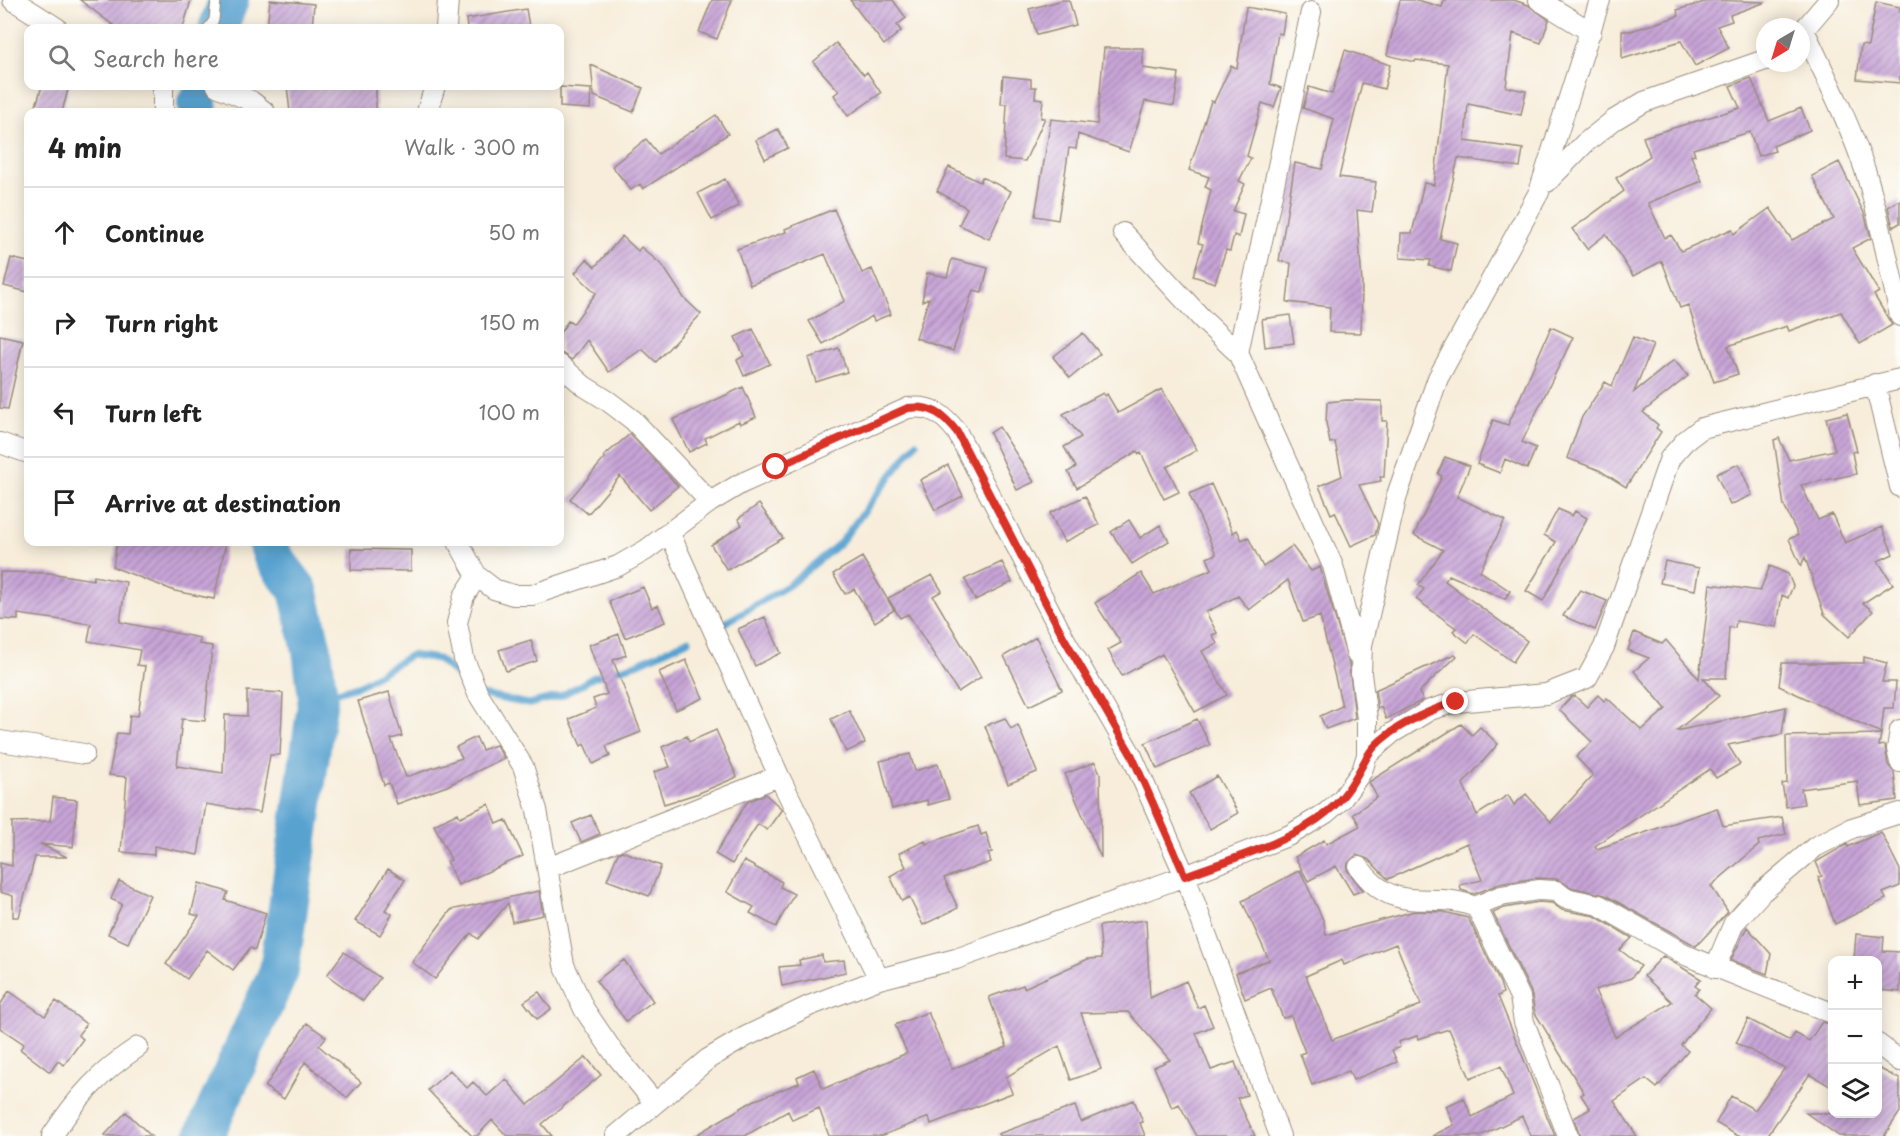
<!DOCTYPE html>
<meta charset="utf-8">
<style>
body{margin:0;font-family:"Playpen Sans",sans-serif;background:#f2f2f2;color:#222}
.controls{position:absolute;right:18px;bottom:18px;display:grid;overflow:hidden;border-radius:12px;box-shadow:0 3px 15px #0003}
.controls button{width:54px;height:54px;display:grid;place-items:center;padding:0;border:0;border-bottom:2px solid #e0e0e0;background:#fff;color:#222;font:30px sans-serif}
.compass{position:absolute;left:1756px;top:18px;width:54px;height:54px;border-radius:50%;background:#fff;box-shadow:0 3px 15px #0003;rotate:218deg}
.stop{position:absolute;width:18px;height:18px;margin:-14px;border:4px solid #d93025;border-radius:50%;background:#fff}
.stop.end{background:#d93025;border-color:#fff;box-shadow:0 2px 6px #0008}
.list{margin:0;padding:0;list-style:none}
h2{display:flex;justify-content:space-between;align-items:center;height:78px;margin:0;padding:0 24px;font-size:26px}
h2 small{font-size:20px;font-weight:400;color:#767676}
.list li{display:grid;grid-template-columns:39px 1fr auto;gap:18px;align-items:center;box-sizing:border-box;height:90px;padding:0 24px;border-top:2px solid #e0e0e0}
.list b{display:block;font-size:22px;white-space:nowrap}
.list em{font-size:20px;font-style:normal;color:#767676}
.icon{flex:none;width:33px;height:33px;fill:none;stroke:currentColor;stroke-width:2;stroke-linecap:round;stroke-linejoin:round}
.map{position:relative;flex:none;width:1900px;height:1136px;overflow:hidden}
.search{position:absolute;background:#fff;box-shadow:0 3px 15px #0003;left:24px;top:24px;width:540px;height:66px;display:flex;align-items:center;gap:15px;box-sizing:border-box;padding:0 21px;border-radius:12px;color:#767676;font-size:22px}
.panel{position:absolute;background:#fff;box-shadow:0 3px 15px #0003;left:24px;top:108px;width:540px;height:438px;border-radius:12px}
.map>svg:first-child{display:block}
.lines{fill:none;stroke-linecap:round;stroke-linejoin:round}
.stream{stroke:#59a2d0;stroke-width:7}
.river{stroke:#59a2d0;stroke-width:40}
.building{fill:url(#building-hatch);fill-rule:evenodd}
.lane-casing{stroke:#998c7c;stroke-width:11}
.street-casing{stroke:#998c7c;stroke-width:22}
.lane{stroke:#fff;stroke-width:9}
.street{stroke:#fff;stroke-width:20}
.route{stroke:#d93025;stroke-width:8}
</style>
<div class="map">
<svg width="1900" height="1136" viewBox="0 0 1900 1136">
<defs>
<pattern id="building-hatch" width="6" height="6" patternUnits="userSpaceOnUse" patternTransform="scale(1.5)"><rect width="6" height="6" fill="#c7a4d7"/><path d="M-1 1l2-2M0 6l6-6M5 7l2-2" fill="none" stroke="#a386ae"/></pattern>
</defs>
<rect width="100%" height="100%" fill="#fdfcf7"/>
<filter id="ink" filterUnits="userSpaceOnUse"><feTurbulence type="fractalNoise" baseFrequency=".0167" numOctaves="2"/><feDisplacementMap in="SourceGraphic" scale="12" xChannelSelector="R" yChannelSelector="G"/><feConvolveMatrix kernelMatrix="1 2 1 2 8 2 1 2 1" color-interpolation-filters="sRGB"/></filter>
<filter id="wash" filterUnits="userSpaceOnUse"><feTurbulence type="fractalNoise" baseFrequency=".008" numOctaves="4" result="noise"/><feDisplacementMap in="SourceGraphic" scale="24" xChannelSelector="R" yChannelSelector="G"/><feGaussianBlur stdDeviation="1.35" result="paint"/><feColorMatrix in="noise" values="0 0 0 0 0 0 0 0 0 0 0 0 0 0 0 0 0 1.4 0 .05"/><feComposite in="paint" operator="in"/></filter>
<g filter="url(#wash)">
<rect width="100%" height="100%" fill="#f7edda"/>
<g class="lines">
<path class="stream" d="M725 623 789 585 840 543 916 443
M483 695 529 704 561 696 594 677 639 663 689 640
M318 698 360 685 411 655 438 659 467 684"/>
<path class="river" d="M218 28 229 0
M197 103 198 112
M204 1136 279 971 318 698 312 650 298 590 273 557 268 542"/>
</g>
<g id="blocks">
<path class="building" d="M80 0H191L183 28H117Z
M270 0 314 4 312 28H267Z
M712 0H732L717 39 699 32Z
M850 0H893L906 18 897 25 901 31 884 45Z
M1063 0H1069L1076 25 1037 35 1029 9Z
M1400 0H1417L1442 7 1444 0H1514L1528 5 1549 20 1541 43 1513 33 1506 87 1526 91 1521 115 1468 104 1465 141 1523 149 1520 167 1458 158 1440 239 1457 243 1451 271 1429 266 1431 260 1400 258 1401 233H1412L1424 183 1434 185 1448 64 1416 60 1415 62 1387 55Z
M1711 0 1766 2 1730 15 1732 21 1717 26 1729 48 1695 66 1681 41 1622 59V31H1631L1679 16 1677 10Z
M1876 2 1900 7V83L1857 79 1861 45 1868 46Z
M1246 7 1285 14 1282 34 1278 33 1270 84 1281 88 1274 107 1262 103 1247 156 1251 158 1239 181 1245 184 1233 211 1244 214 1239 237 1234 235 1230 251 1226 250 1215 283 1193 276 1203 244 1198 243 1211 190 1205 187 1209 177 1189 170 1211 101 1214 102 1231 66 1237 68Z
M526 9 529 26 467 28 466 19Z
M836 43 864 75 867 72 881 93 848 116 834 95 839 91 813 62Z
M1104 48H1143V68L1179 73 1174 106 1145 101 1129 152 1078 134 1076 149 1069 148 1058 220 1035 216 1051 119 1097 124Z
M1345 50 1390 65 1384 89 1362 83 1339 177 1376 182 1372 212 1357 210 1362 284 1361 333 1329 332 1330 307 1287 302 1291 263 1279 261 1295 163 1322 169 1334 119 1303 108 1309 87 1332 94Z
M591 65 643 88 633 112 594 96Z
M1003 76 1031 79V87H1036L1035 98 1043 99 1041 118H1045L1025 161 1004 159 1007 104H1001Z
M1751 78 1769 121 1801 108 1810 130 1773 146 1775 151 1758 156 1750 132 1693 149 1695 155 1691 156 1702 181 1648 203 1665 238 1671 235 1681 251 1732 229 1734 234 1770 208 1792 240 1834 219 1812 176 1839 162 1864 213 1871 238 1852 248 1879 292 1874 295 1892 325 1860 344 1841 312 1789 331 1787 326 1728 346 1738 374 1714 382 1688 305 1680 308 1662 261 1633 276 1606 234 1587 249 1572 229 1624 191 1616 178 1650 156 1643 137 1740 108 1730 86Z
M42 86H69L62 112H34Z
M287 86H376V112H290Z
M560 87 591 89 590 109 560 107Z
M716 115 728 134 643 189 640 184 631 190 612 166 646 139 658 154Z
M778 129 788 148 765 159 756 140Z
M949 167 980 182 982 177 1011 191 989 239 959 225 967 208 937 191Z
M725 179 739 206 712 220 698 193Z
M1900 200V223L1893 227 1888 207Z
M834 209 862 273 872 269 891 314 874 321 872 316 823 344 809 321 845 301 825 254 750 285 737 249 786 232 785 229Z
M622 236 638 251 641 247 663 266 684 298 701 314 656 362 642 349 609 372 587 340 572 360 560 352V333L568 321 573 324 596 293 575 273 587 259 595 267Z
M11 258 28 262V292L4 286Z
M952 259 988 268 982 292 973 290 953 351 916 338 929 298 922 301 927 273 947 277Z
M1290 315 1294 343 1265 347 1262 319Z
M1551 327 1573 337 1522 442 1536 448 1527 469 1505 459 1500 473 1477 464 1493 420 1508 425Z
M753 329 770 364 744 376 737 360 744 356 735 337Z
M1083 333 1100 354 1070 378 1053 357Z
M0 335 23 340 8 409 0 408Z
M1633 337 1653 345 1634 392 1674 360 1688 376 1643 412 1658 425 1656 428 1661 432 1626 487 1599 470 1567 458 1582 417 1605 382 1612 386Z
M839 348 847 372 816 382 808 358Z
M743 387 756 417 740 424 739 421 705 438 707 443 689 452 673 420Z
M1162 389 1197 450 1167 467 1179 492 1164 499 1141 453 1139 454 1137 451 1077 488 1068 472 1076 467 1064 447 1081 437 1063 414 1103 393 1105 396 1107 394 1118 413Z
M1347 400 1382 401V421H1387L1384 477H1380L1381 481 1359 485 1378 524 1375 535 1351 546 1335 512 1331 514 1319 486 1342 476 1335 442 1330 443 1326 423 1327 402Z
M1847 413 1857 451 1852 452 1856 474 1801 485 1818 520 1832 514 1845 543 1882 527 1893 554 1878 561 1893 584 1863 603 1873 611 1849 637 1824 614 1805 557 1801 566 1789 539 1798 535 1784 506 1774 440 1779 438 1789 460 1835 450 1826 418Z
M999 427 1034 482 1017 490 990 433Z
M630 434 678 486 649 510 620 476 588 514 570 499 605 458 604 456Z
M1445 457 1470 466 1457 497 1505 520 1480 571 1510 591 1505 599 1449 575 1445 581 1527 641 1513 662 1474 634 1468 643 1453 631 1456 628 1416 599 1424 589 1418 585 1443 550 1414 535 1442 476 1438 474Z
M1739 464 1752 495 1730 505 1716 474Z
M948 465 963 496 935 510 920 480Z
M1211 484 1233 533 1237 530 1242 540 1248 537 1263 567 1292 546 1311 571 1320 567 1349 664 1355 718 1326 729 1320 716 1342 706 1320 616 1303 622 1288 580 1249 610 1238 596 1206 612 1217 633 1212 635 1217 644 1202 651 1227 695 1195 712 1162 654 1122 676 1108 650 1121 643 1095 603 1141 573 1154 594 1212 569 1207 558 1216 554 1189 494Z
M1085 496 1099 525 1064 542 1050 513Z
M759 504 783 538 727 570 711 545 742 525 738 519Z
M1558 509 1572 516 1575 511 1587 518 1543 601 1526 591 1556 542 1544 535Z
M1129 520 1140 538 1160 525 1169 541 1132 564 1111 532Z
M117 542H226L214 599 175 591 113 567Z
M351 549 411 550V571L351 570Z
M862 557 894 610 875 622 854 589 845 594 833 574Z
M1665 561 1699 568 1695 590 1660 583Z
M1002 562 1012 582 975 600 965 579Z
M1770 566 1788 574 1793 586 1788 598 1782 595 1777 627 1736 621 1735 628 1729 627 1726 678H1703L1719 696 1676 731 1786 707 1782 734 1728 745 1740 764 1716 778 1710 769 1595 846 1597 849 1717 808 1723 826 1782 817 1786 834 1758 841 1759 845 1711 886 1728 912 1696 946 1605 895 1570 887 1557 879 1536 878 1499 884 1474 894 1461 890 1460 885 1482 880 1467 843 1388 879 1368 859 1356 855 1348 863 1347 870 1363 890 1353 894 1336 866 1308 881 1295 857 1324 840 1326 844 1360 826 1353 814 1377 797 1369 782 1461 724 1472 735 1480 727 1498 744 1463 784 1477 815 1508 795 1514 805 1526 794 1551 822 1593 775 1576 757 1592 742 1559 710 1571 697 1575 696 1587 707 1598 695 1604 701 1607 698 1642 730 1666 709 1634 671 1649 658 1628 650 1634 632 1662 644 1666 640 1699 679 1710 584 1760 591Z
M0 572 49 573 93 580 94 576 126 582 120 622 200 638 199 644 212 646 205 721 182 719 177 766 223 773 225 715 247 716V691L283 693 280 755H270L260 813 206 804 198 855 154 846V855L121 852 127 777 109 775 117 733 128 734 130 715 138 716 145 666 137 665 140 650 88 641 91 624 18 614V620L0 619Z
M932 575 942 591 933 596 981 677 958 692 908 614 900 618 888 598Z
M643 587 652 608 658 605 665 622 625 638 609 601Z
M1580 590 1607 601 1595 630 1563 616Z
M765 617 781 653 755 666 738 629Z
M619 634 626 655 613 660 641 732 606 746 610 756 593 764 584 744 581 746 569 719 596 708 593 699 607 694 589 645Z
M1036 637 1062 690 1029 706 1004 656Z
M531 640 537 661 506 671 499 650Z
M1455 654 1457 656 1419 692 1423 700 1386 719 1381 707 1378 709 1375 690Z
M1864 657 1887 663 1882 682H1896L1894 708H1884L1881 733 1779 686 1782 663H1864Z
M686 660 703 698 676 710 659 672Z
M389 692 402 736 391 739 406 777 462 758 456 747 476 737 482 750 496 745 504 758 447 786 397 804 389 783 384 785 358 701Z
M849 710 865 743 846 752 831 719Z
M1005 718 1011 729 1018 725 1037 772 1008 784 985 726Z
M1197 719 1210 745 1157 769 1145 743Z
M716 730 737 777 699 793 664 804 654 772 670 767 662 747 687 736 689 742Z
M1881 734 1879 746 1885 745 1888 765 1894 772 1897 800 1860 805 1857 781 1801 789 1804 804 1786 807 1782 784 1787 783 1786 736Z
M910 754 915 771 938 764 949 799 928 805 927 800 892 809 880 761Z
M1095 762 1100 773 1101 858 1065 774Z
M1217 776 1238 813 1210 829 1189 793Z
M765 794 782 809 767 830 758 824 732 864 715 854 747 802Z
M53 797 77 800 73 847 40 844 67 857H35L19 917H13V896L0 892V863L12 866V822L50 821Z
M489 804 497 824 506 820 523 856 458 885 447 862 451 860 434 825 458 813 460 817Z
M591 815 600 834 581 842 572 823Z
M978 826 981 835 986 833 992 852 988 853 991 862 944 878 958 908 923 925 909 897 902 901 890 876 906 867 899 853 925 841 926 844Z
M1881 832 1900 870V886L1883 893 1886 899 1835 924 1818 877 1822 876 1816 862 1847 844 1848 847Z
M622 851 661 866 649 896 607 880 618 853Z
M744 861 782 882 780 887 794 894 776 927 750 913 754 907 727 892Z
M388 869 405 880 385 910 392 914 380 935 355 921Z
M1300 870 1324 922 1326 935 1415 911 1444 912 1468 918 1500 983 1503 993 1498 996 1555 1136H1531L1522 1116 1480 1136H1432L1454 1125 1446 1106 1464 1098 1472 1117 1513 1096 1501 1066 1470 1078 1449 1029 1418 1039 1417 1036 1398 1042 1400 1047 1392 1050 1397 1062 1353 1080 1349 1071 1312 1085 1300 1054 1305 1052 1291 1016 1283 1018 1271 988 1245 999 1236 973 1269 960 1242 901ZM1396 944 1421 1005 1332 1040 1306 976 1342 960 1344 965Z
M119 881 150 895 128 943 108 934 122 904 111 899Z
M199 883 228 892 225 900 266 913 255 950 250 948 233 970 207 950 187 979 166 964 199 916 191 914Z
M539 891 543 915 512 922 508 903 478 939 471 933 435 979 412 962 451 910Z
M1539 902 1552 903 1562 910 1595 916 1632 938 1620 950 1641 966 1631 978 1595 990 1615 1037 1672 1002 1644 976 1663 956 1701 979 1695 986 1699 989 1695 994 1711 1008 1681 1045 1688 1051 1657 1088 1646 1079 1614 1101 1637 1136H1580L1574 1118 1590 1109 1581 1095 1584 1093 1535 1013 1531 992 1493 913 1504 908Z
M1146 920 1150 998 1186 981 1198 1008 1204 1005 1213 1026 1196 1033 1211 1070 1235 1062 1247 1095 1237 1098 1255 1136H1197L1179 1104 1172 1108 1154 1067 1170 1060 1128 1012 1081 1013 1101 1069 1071 1080 1059 1046 1006 1077 1012 1093 931 1124 929 1117 881 1136H829L819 1108 792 1120 788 1111 745 1136H694L753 1101 799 1083 797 1077 814 1069 823 1089 907 1053 895 1025 928 1012 952 1069 1007 1047 989 997 1023 985 1024 988 1088 959 1102 958 1099 926Z
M1747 927 1771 954 1767 974 1731 960Z
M1856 934 1884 937 1883 951 1900 952V992L1878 990V960H1854Z
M344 952 380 978 363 1001 327 975Z
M822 955 823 962 844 960 846 972 782 986 779 967 800 965 799 960Z
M624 960 653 1001 626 1021 596 981Z
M9 991 45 1016 56 1001 86 1024 78 1035 83 1039 64 1065 58 1061 50 1072 20 1049 24 1044 0 1028V1005Z
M539 992 551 1009 537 1019 524 1002Z
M1748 1019 1790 1041 1795 1033 1809 1041 1822 1022 1833 1025V1088L1810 1074 1767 1136H1738L1716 1123 1731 1096 1755 1110 1785 1068 1736 1043Z
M307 1023 326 1037 319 1046 361 1082 347 1098 305 1062 284 1099 265 1087Z
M586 1057 601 1075 542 1124 552 1136H507L492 1120 477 1136H472L428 1090 450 1070 467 1088 473 1082 487 1096 506 1079 528 1105Z
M1878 1068 1900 1079V1112L1884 1136H1839L1806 1113H1878Z
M1134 1100 1143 1122 1140 1123 1145 1136H999L998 1134 1075 1106 1081 1122Z
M126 1112 151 1136H104Z"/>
</g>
</g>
<g filter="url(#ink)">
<use href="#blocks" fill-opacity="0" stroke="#998c7c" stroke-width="1.5"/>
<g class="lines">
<defs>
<path id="lane" d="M208 28 214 20 216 0"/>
<path id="street" d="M13 0 57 28
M1539 0 1591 32
M446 28 448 0
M1804 30C1826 77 1850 124 1866 173 1880 220 1890 268 1900 316
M1801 33 1829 0
M163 86V112
M217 86 251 101 265 112
M427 112 435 86
M1547 182 1585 143 1614 120 1644 102 1765 60
M1123 233 1204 321 1238 353 1333 566 1357 655
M1238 353 1311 12
M560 365 584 386 608 401 633 420 710 502
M1875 384 1900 487
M0 443 28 453
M670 534 779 776 879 979
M458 542 477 576 494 589 513 595H532L618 566 646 550 710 502 740 484 908 408C931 405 943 414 957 432L1064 638 1132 756 1185 876 1280 1136
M477 576 464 596 457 623 464 659 478 694 523 766 537 810 564 965 584 1009 614 1053 654 1102
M1900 730 1897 749 1900 762
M0 741 84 754
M1367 755 1392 733 1430 710 1456 702 1546 694 1587 678 1604 647 1670 458 1685 441 1702 428 1900 379
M1359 867C1396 920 1433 887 1477 908L1520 997 1524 1022 1568 1136
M548 868 779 776
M1475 907 1501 896 1538 890 1556 891 1565 898 1599 905 1688 956 1832 1013
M1715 968 1734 923 1762 892 1815 847 1852 828 1900 813
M1878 1044 1900 1061
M52 1136C76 1099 101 1071 138 1047
M616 1136 708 1059 745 1037 809 1006 879 979 956 959 1185 876 1290 835 1326 813 1342 799 1362 771 1367 755V719L1361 674 1362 645 1397 495 1438 378 1539 192 1600 0"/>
</defs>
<use href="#lane" class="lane-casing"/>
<use href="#street" class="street-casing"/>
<use href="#lane" class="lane"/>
<use href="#street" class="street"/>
</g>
</g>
<g class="lines" filter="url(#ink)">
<path class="route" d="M776 467 908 408C931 405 943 414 957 432L1064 638 1132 756 1185 876C1230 859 1290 843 1327 812 1347 796 1355 778 1367 757 1381 731 1429 710 1456 702"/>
</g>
</svg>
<div class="controls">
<button>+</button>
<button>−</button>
<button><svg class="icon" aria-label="layers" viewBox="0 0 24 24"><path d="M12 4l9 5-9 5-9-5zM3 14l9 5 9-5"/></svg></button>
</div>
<svg class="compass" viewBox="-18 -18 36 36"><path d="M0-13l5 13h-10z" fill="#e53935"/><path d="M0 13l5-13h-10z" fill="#767676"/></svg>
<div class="stop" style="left:776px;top:467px"></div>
<div class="stop end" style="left:1456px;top:702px"></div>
<div class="search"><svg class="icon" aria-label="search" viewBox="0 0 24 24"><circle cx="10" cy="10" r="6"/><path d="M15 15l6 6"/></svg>Search here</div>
<section class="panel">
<h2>4 min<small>Walk · 300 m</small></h2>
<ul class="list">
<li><svg class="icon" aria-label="ahead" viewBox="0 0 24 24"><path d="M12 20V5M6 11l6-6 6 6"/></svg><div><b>Continue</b></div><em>50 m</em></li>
<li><svg class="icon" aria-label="right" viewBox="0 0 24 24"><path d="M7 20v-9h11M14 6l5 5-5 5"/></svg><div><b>Turn right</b></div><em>150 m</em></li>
<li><svg class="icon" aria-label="left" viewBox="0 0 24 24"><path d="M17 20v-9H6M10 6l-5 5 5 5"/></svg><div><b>Turn left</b></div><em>100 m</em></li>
<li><svg class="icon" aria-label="arrive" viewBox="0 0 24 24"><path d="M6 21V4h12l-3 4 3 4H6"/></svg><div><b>Arrive at destination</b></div></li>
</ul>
</section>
</div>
